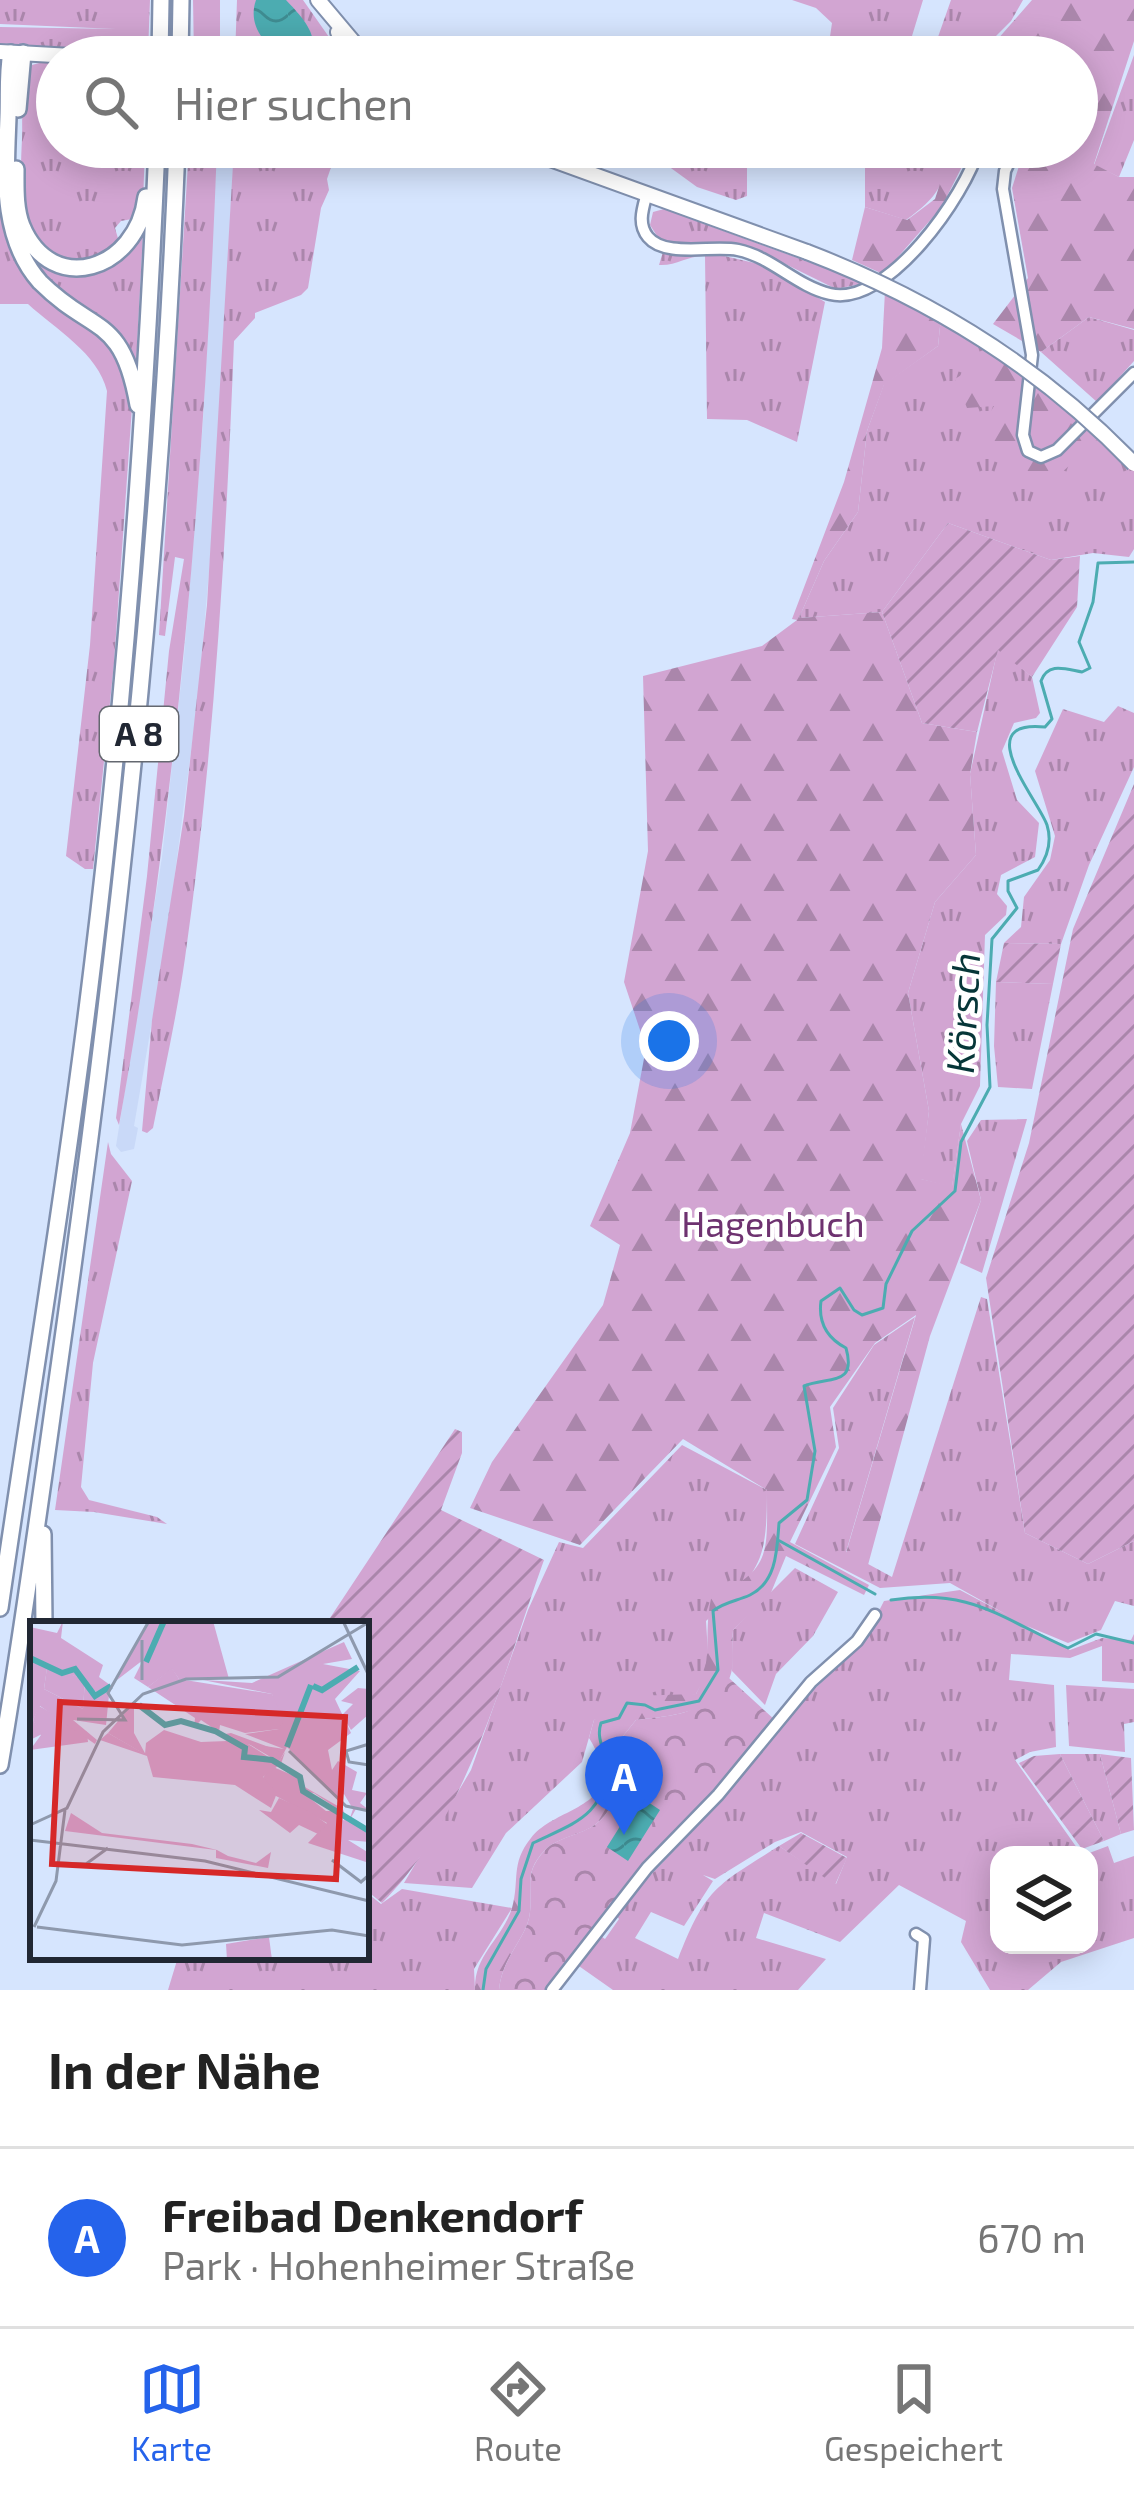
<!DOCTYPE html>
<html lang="de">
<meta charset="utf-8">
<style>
body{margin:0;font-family:"Exo 2",sans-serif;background:#f6f6f6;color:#222}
.controls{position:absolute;right:36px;bottom:36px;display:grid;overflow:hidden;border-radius:24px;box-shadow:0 6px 30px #0003}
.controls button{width:108px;height:108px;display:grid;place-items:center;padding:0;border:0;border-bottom:3px solid #e0e0e0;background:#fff;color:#222;font:60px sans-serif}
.you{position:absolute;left:669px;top:1041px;width:42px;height:42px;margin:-30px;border:9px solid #fff;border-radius:50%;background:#1a73e8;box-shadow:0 0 0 18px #1a73e833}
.badge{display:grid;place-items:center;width:78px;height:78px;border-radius:50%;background:#2563eb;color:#fff;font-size:39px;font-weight:700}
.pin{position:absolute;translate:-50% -99px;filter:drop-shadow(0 3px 6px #0008)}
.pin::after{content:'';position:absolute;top:63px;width:42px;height:36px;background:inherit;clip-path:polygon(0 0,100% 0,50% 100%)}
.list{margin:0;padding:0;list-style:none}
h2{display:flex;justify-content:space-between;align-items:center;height:156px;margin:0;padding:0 48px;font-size:51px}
h2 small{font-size:39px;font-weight:400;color:#767676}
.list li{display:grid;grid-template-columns:78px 1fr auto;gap:36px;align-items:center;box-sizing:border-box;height:180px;padding:0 48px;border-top:3px solid #e0e0e0}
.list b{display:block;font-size:45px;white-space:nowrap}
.list p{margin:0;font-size:39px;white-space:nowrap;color:#767676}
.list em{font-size:39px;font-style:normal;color:#767676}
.icon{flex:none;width:66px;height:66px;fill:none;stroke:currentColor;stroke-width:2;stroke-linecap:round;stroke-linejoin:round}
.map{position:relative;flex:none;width:1134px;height:1990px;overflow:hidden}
.search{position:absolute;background:#fff;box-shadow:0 6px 30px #0003;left:36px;right:36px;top:36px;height:132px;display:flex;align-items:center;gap:30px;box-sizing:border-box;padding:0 42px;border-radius:66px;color:#767676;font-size:45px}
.sheet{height:336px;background:#fff}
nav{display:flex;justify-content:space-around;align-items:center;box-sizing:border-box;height:168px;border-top:3px solid #e0e0e0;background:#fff;font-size:33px;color:#767676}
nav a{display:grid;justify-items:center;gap:6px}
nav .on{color:#2563eb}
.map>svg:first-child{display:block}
.built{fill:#c9d9f8}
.grass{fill:url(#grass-tufts);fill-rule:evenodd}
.forest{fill:url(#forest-firs)}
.park{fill:url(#park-crowns)}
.garden{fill:url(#garden-furrows)}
.water{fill:url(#water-waves)}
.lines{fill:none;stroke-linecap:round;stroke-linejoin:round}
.stream{stroke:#4cacb1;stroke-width:3}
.minor-casing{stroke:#8090ae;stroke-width:15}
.major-casing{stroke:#8090ae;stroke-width:18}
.highway-casing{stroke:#8090ae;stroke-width:20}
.minor{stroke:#fff;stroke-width:10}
.major{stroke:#fff;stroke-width:14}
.highway{stroke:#fff;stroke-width:15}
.major-bridge-casing{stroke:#8090ae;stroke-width:18;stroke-linecap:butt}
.major-bridge{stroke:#fff;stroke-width:14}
.labels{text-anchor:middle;stroke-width:9;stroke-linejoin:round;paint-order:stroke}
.shield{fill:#fff;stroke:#646870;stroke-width:3}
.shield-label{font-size:33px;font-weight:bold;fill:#212733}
.park-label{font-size:36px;fill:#6e3270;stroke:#fff}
.water-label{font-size:39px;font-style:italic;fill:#063638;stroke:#fff}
.inset-river{fill:none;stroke:#4cacb1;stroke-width:6}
.inset-road{fill:none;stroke:#8e99ad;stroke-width:3}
.view{fill:#d62828;fill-opacity:0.15;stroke:#d62828;stroke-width:6}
.inset-edge{fill:none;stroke:#212733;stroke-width:6}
</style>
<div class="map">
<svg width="1134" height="1990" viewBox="0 0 1134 1990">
<defs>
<pattern id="grass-tufts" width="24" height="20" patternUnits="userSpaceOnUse" patternTransform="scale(3)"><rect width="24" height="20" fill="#d2a5d2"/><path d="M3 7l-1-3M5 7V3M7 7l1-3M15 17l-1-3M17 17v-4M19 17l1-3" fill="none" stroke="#aa86ab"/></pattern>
<pattern id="forest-firs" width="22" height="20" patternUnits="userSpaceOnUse" patternTransform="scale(3)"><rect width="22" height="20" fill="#d2a5d2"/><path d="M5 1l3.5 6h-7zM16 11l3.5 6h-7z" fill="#aa86ab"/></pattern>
<pattern id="park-crowns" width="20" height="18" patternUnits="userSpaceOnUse" patternTransform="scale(3)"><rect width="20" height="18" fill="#d2a5d2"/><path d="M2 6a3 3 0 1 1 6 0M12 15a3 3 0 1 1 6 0" fill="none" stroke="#aa86ab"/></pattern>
<pattern id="garden-furrows" width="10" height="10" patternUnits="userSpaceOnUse" patternTransform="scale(3)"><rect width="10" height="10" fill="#d2a5d2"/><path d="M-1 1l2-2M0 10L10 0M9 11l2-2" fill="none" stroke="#aa86ab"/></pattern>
<pattern id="water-waves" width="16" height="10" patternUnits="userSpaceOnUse" patternTransform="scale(3)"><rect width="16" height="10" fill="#4cacb1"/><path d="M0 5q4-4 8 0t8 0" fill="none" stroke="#3f8c91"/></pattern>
</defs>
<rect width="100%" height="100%" fill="#d6e5fe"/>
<path class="built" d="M217 147H234L217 479 198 698 167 934 134 1126 138 1128 134 1149 121 1152 116 1146 162 857 184 656 203 422Z"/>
<path class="grass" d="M0 0H150L148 53 0 45V27L116 29 0 24Z
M193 0H220V57H194Z
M237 0H303L343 57H235Z
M792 0H923L912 36 932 54 951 0H1023L1011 21 975 57H827L832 23 816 8Z
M1134 55V140L1119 177 1094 165Z
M43 62H57V147H145L143 203 132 219 121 221 115 228 119 242 111 255C100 258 85 264 74 263 15 257 20 181 22 139 23 116 19 85 32 65Z
M0 73 4 82 11 245 120 354 132 407 114 663 93 869H85L66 856 90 645 107 391C98 353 55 329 28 304H0Z
M189 147H217C205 471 176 813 119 1125L116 1118 147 876 169 651 184 559 175 557 165 636 159 635Z
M234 147H338L327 179 329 190 321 208 308 288 301 295 255 313V318L234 341C226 546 214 754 185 958 177 1015 164 1072 153 1128L147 1133 142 1131 152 1020 184 816 207 605Z
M589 147H747V196L736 200 697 187 664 163 622 157Z
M865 147H951C943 186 939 196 906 220L865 207Z
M664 209 866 283 836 289 769 256 730 243 666 242 659 239 650 225 653 212Z
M143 234 136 365H134L37 274 23 236 79 270Z
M703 251 763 265 825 302 797 442 747 420 707 419 705 256C688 255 677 266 659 265L663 252Z
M941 317 997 352 995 405 1103 434 1134 465V549L1129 557 1093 553 1051 560 948 523 882 612 799 618 824 561 858 512 867 431 884 384 938 346Z
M1089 317 1134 330V361L1097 402 1041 352Z
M998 648 1032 677 1040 713 1036 718 1014 723 1002 751 1017 800 1039 823 1035 857 1001 875 997 894 1007 906 1006 915 985 935 980 1086 961 1124 952 1187 920 1179 929 1111 908 993 935 902 976 855 970 774Z
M1118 706 1134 713V767L1089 865 1061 944 1004 943 1021 927 1024 897 1050 860 1055 836 1035 771 1063 709 1104 722Z
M996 982 1053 984 1032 1089 998 1087 994 1046Z
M1027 1119 982 1273 960 1263 981 1200 967 1141 981 1120Z
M108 1142 111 1154 132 1181 93 1363 81 1487 89 1500 157 1517 167 1524 94 1512 55 1510Z
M981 1297 987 1299 1025 1533 1088 1564 1134 1541V1606L1115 1601 1101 1630 1068 1643 1027 1626 1070 1650 1102 1638 1131 1640 1134 1634V1683L1102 1681V1646L1070 1658 1011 1654 1009 1680 1054 1685 1056 1747 1030 1752 1015 1760 1082 1855H999V1945H1089V1855H1084L1108 1846 1114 1863 1134 1856V1938L1061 1962 1028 1990H990L961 1942 966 1921 899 1885 840 1942 764 1913 756 1938 826 1959 798 1990H613L576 1964 599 1935 605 1939 619 1919 615 1914C642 1881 676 1852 702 1818 725 1790 746 1759 771 1732 812 1688 858 1656 884 1601L960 1590 1009 1616 950 1583 880 1588 795 1544 839 1448 833 1408 874 1345 915 1317 846 1552 892 1577ZM801 1832 847 1857 836 1884 779 1846C716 1886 706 1887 678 1959L635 1938 651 1912 684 1926 713 1881 703 1875 715 1879 775 1842Z
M682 1445 767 1490C767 1564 760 1571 706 1621L709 1670 696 1694 594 1720 582 1762 506 1833 472 1888 404 1883 471 1770 528 1610 559 1542 583 1548Z
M795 1568 838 1592 813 1636 776 1674 765 1705 732 1671 733 1630Z
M1066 1685 1134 1689V1722L1124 1724 1125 1752 1069 1746Z
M1060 1754H1100L1121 1834 1104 1841Z
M402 1889 512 1908 474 1969 475 1990H168L178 1957H366V1892L381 1904Z"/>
<path class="forest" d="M1032 0H1134V41L1094 164 1119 177H1134V329L1089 317 1041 352 993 324 1028 278 1012 188 1025 147H1077V57H982Z
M952 147H972L941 208 883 274 852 260 865 207 907 220 935 199Z
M885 291 941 317 938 346 884 385 867 431 858 512 824 561 799 618 882 612 922 723 977 732 970 774 976 855 935 902 908 993 929 1111 921 1179 952 1186 961 1124 981 1200 930 1336 868 1565 846 1553 916 1315 875 1343 830 1407 836 1447 790 1542 869 1585 864 1595 786 1556 770 1595 733 1630C732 1643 734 1657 732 1669 724 1713 670 1716 636 1720L623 1736C625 1764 621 1805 596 1824 582 1835 558 1837 545 1850 523 1873 533 1885 530 1912 528 1937 502 1956 499 1990H475C474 1954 502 1940 512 1908 520 1880 510 1864 531 1838 557 1804 633 1809 589 1738L594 1720 631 1696 696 1694C714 1660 703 1636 711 1599 772 1569 767 1555 767 1490L683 1439 580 1545 470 1508 492 1462 603 1305 620 1245 590 1226 630 1133 646 1048 624 982 648 851 643 676 762 646 797 620 792 619 844 482 882 348Z
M997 352 1103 434 1057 477 1012 471 983 425 994 406 967 408 955 379Z"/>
<path class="park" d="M729 1678 775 1720 549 1990H499C502 1956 528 1937 530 1912 533 1885 523 1874 545 1850 558 1837 581 1835 596 1824 621 1805 625 1764 623 1736L636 1720C683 1714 697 1716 729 1678Z"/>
<path class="garden" d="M948 523 1051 560 1080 556 1077 607 1032 677 998 650 977 732 922 723 882 612Z
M1134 784V1541L1088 1564 1025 1533 986 1278 1029 1143 1073 929Z
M1004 943 1061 944 1053 984 996 982Z
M455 1429 462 1432V1453L441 1510 544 1560C503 1673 469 1816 382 1903L366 1890V1624H326Z
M1060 1754 1104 1841 1082 1849 1019 1763 1034 1756Z
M1100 1754 1131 1758 1134 1830 1121 1834Z
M801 1833 847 1858 835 1885 779 1846Z"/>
<path class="water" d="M256 0H286C298 13 318 32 312 51 280 65 244 33 256 0Z
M639 1796 660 1810 628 1861 607 1847Z"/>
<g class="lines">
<path class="stream" d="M778 1540 875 1594
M891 1600C971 1588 998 1617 1068 1648L1096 1634 1134 1643
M483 1990 486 1969 519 1911 521 1879 533 1843C574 1823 608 1815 605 1762 604 1747 596 1738 601 1723L619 1718 627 1703 645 1705 655 1710 699 1701 718 1670 713 1611C724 1602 737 1601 750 1595 777 1582 777 1549 779 1523L807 1500 815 1451 804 1386C828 1376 857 1387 846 1348 827 1338 818 1323 821 1301L840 1288 854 1310 862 1315 883 1308 886 1284 912 1231 955 1191 961 1142 990 1087 987 1025 992 939 1017 908 1008 891V881L1038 870C1048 856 1052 841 1047 825 1039 801 968 719 1045 727L1052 719 1041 681C1048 662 1065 669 1082 672L1090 668 1079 642 1093 602 1098 563 1134 562"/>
<defs>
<path id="minor" d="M1016 147 1005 171 1003 189 1032 355 1023 435 1028 451 1041 457 1057 450 1134 373
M647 193C643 208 637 224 648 237 665 258 713 245 738 250 772 257 796 286 830 294 887 308 966 195 979 147
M916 1934 924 1939 920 1990
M552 1990 647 1868 718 1795 811 1682 857 1641 875 1615"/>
<path id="major" d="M318 0 366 57
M338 32 347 57
M0 52 90 57
M517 147 807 252"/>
<path id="highway" d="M11 53C7 74 9 95 8 117 6 174 0 237 40 282 93 335 122 314 138 405
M160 57 161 0
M180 57 181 0
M18 109 23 53
M16 169C16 188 15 208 22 226 52 298 137 270 146 197
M43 1534 44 1624
M0 1608C31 1393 67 1178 93 961 126 691 145 419 157 147
M0 1765C23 1630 41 1495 60 1360 117 957 161 554 177 147"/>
</defs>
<use href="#minor" class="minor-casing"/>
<use href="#major" class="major-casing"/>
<use href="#highway" class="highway-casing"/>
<use href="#minor" class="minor"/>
<use href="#major" class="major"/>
<use href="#highway" class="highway"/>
<defs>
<path id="major-bridge" d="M807 252C932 300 1041 367 1134 464"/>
</defs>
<use href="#major-bridge" class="major-bridge-casing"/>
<use href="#major-bridge" class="major-bridge"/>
</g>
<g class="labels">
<rect class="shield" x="100" y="707" width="78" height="54" rx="9"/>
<g class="shield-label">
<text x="139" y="746">A 8</text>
</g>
<g class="park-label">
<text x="773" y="1237">Hagenbuch</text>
</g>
<g class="water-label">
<text transform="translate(963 1013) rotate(-87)" y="14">Körsch</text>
</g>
</g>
<g transform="translate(30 1621)">
<rect width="339" height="339" fill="#d6e5fe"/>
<path d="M33 0 31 17 73 44 69 56 80 64 70 75 42 47 34 50 0 33V6L27 12ZM119 0H183L199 58H149L142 48 118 66 104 57 113 39 87 59ZM314 21 322 38 293 43 330 50 305 78 321 112 298 129 302 149 308 140 327 151 322 169 337 172 330 182 339 189 326 188 319 200 323 188 314 173 307 176 257 126 249 141 217 122 254 128 215 113 249 108 242 73 173 59 222 62ZM17 46 55 58 53 88 14 68ZM104 81V112L116 134 78 112ZM9 85 57 111 58 121 0 129 11 114 3 99ZM241 145 269 157 272 171 296 190H312L313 199 339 211V221L318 219 339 232V242L278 222 297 202 246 175 233 157ZM41 192 72 212 162 223 187 229 198 235 226 242 241 231 238 247 186 237V229L35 210Z" fill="#d2a5d2"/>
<path d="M0 33 48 49 64 74 80 64 76 104 43 99 67 119 65 123 10 85 3 99 12 113 0 119ZM17 47 55 58 53 88 14 68ZM134 109 171 121 197 120 190 114 201 112 252 131 218 123 248 142 255 131 251 143 271 155 273 165 313 188 317 200 333 205 339 211 315 202 312 191 284 172 272 171 269 156 248 145 233 156 247 172 241 187 205 164 123 156 117 135 70 119 78 112 115 133 116 122Z" fill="#d2a5d2" fill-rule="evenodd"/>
<path d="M239 316 242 339H197L196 323Z" fill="#d2a5d2"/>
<path d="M142 47 149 58 242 73 254 99 249 108 215 112 190 104 189 111 171 99 164 107 165 97 118 66ZM249 177 279 190 297 203 288 213 269 204 260 212 229 189 241 191Z" fill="#d2a5d2"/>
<path d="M328 67 339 68V93L321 109 312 94 323 83 311 80Z" fill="#d2a5d2"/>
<path class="inset-river" d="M0 37 32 52 45 48 65 75 81 65M116 41 134 0M283 65 292 69 328 46M109 84 135 104 151 100 185 110 215 127 214 136 242 139 270 156 273 170 339 210M257 126 281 64"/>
<path class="inset-road" d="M313 0 339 55M112 19V59M47 98 95 99 78 72 119 0M339 123 316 130 319 141 339 144M259 130 316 185 339 190M0 204 37 187 73 111 113 73 156 58 248 56 339 1M0 219 175 240 339 280M302 239 331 261 339 254M29 242 56 243 78 227M4 306 26 260 35 189M7 306 152 324 302 309 339 315"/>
<path class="view" d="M30 81 315 96 306 258 22 243Z"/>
<rect width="339" height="339" class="inset-edge"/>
</g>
</svg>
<div class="controls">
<button><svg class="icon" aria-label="layers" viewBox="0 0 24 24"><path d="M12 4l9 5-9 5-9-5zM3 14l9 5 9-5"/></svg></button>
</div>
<div class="you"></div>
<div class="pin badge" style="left:624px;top:1835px">A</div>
<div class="search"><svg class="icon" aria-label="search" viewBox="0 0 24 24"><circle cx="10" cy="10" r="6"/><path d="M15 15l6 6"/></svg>Hier suchen</div>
</div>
<section class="sheet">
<h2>In der Nähe<small></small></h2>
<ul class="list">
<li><span class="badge">A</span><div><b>Freibad Denkendorf</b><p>Park · Hohenheimer Straße</p></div><em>670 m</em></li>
</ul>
</section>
<nav>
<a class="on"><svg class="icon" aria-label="map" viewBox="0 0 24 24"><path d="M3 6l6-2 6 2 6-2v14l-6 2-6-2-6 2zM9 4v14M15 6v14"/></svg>Karte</a>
<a><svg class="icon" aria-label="directions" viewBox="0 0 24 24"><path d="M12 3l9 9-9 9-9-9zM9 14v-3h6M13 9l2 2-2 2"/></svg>Route</a>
<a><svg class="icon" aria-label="saved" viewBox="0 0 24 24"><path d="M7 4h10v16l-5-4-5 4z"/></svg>Gespeichert</a>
</nav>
